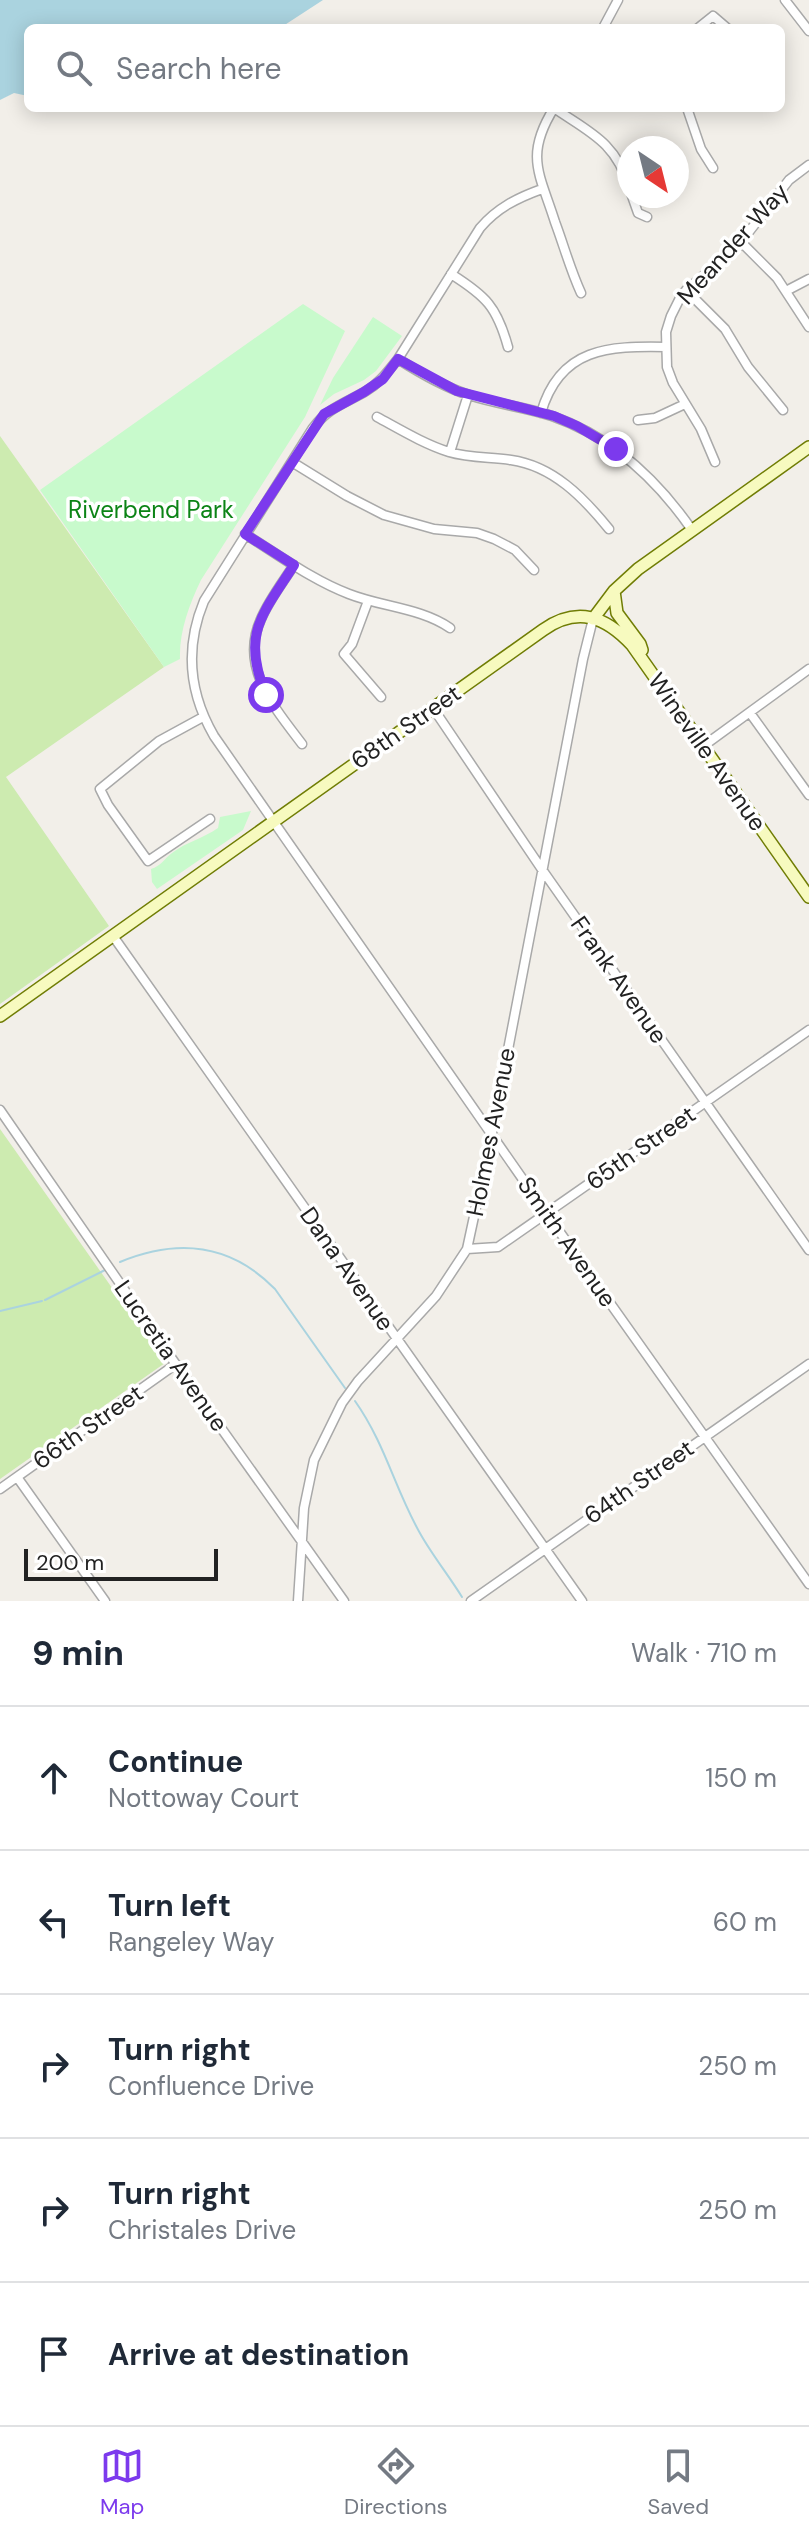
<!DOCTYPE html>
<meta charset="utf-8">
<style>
body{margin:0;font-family:"DM Sans",sans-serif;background:#f6f6f7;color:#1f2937}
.compass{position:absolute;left:617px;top:136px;width:72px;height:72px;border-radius:50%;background:#fff;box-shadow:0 4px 20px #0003;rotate:145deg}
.scale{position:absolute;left:24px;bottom:20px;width:194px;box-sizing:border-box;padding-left:8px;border:4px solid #222;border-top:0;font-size:22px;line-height:28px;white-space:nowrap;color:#222;-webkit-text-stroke:6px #fff;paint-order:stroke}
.stop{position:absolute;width:24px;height:24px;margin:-18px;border:6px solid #7c3aed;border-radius:50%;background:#fff}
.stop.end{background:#7c3aed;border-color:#fff;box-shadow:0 2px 8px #0008}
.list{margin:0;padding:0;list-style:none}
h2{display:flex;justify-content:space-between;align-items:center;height:104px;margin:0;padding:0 32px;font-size:34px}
h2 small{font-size:26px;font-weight:400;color:#747a83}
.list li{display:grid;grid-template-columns:52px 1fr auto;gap:24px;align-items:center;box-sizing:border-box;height:144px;padding:0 32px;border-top:2px solid #e0e1e3}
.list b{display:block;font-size:30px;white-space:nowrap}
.list p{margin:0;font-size:26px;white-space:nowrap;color:#747a83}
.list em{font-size:26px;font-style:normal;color:#747a83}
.icon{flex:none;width:44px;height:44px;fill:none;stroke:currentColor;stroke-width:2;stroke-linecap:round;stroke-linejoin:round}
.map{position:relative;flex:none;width:809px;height:1601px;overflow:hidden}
.search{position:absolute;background:#fff;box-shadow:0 4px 20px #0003;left:24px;right:24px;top:24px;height:88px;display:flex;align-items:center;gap:20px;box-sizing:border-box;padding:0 28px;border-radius:12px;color:#747a83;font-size:30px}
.sheet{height:824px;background:#fff}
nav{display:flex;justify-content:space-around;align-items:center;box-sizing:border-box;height:112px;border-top:2px solid #e0e1e3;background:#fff;font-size:22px;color:#747a83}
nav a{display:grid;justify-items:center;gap:4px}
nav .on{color:#7c3aed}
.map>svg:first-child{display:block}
.grass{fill:#cdebb0}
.park{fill:#c8facc}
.water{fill:#aad3df}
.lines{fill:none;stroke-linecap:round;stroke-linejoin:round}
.stream{stroke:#aad3df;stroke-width:2}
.street-casing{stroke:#a9a9a9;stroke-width:11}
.secondary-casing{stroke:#707d05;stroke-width:14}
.street{stroke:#fff;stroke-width:8}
.secondary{stroke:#f7fabf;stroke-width:11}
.route{stroke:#7c3aed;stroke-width:10}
.labels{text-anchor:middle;stroke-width:7;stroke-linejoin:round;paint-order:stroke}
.street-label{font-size:24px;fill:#222;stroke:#fff}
.park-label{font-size:24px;fill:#0c8416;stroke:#fff}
</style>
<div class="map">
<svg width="809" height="1601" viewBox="0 0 809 1601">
<rect width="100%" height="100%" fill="#f2efe9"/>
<path class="grass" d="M0 436 164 667 6 777 109 926 0 1004Z
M0 1129 165 1363 0 1479Z"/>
<path class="park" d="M303 304 345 331 305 417 201 580C189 605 179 632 180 659L164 667 40 490Z
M373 317 402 336 376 371 364 380 334 394 320 405 333 378Z
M251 811 243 830 157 889 152 882 151 869C161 866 164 859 172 853 186 842 204 838 218 828L220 817Z"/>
<path class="water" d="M0 0H323L280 28H28V96L14 93 0 100Z"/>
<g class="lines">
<path class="stream" d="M120 1262C178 1238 230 1243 275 1289L345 1388
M45 1300 105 1270
M0 1311 42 1301
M355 1401C386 1445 395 1490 421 1535 433 1556 449 1576 462 1597"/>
<defs>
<path id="street" d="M785 0 809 31
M603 28 618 0
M698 28 713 16 727 28
M554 108C524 156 540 174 555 222 564 246 570 269 581 293
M554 108C589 132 616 142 629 187
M687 108 701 149 713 168
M542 189C517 198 497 208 480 228L398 359C388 371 380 383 366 391 344 404 329 407 313 428L204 601C185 647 189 693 214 736L547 1214 809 1584
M632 196 638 213 647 217
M741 242 777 278 809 327
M451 274C486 296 497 307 508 347
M686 290 725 329 748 367 783 410
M786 291 809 279
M398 359C420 373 444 387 469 395 496 404 525 407 552 416 612 437 656 478 692 530
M541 413C560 347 609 346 666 347
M377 417C401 430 424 444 449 452 469 458 490 457 511 460 553 466 583 497 609 529
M638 420 655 418 685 404
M450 452 468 395
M292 462 347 496 384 515 434 529 477 533 494 539 515 550 534 570
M715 462 701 429 673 383 667 367 666 332 671 316 682 294 738 246 789 180 809 165
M245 534C279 555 312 580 349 594 382 607 421 608 450 628
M294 565C283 582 269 600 261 619 239 667 274 707 302 744
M368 601 352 644 344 654 381 697
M433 708 541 868 809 1250
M750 713 809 795
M203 717 159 741 100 789 108 805 148 861 210 819
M702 747 809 669
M113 936 582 1601
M0 1110 177 1366 344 1601
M467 1249 498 1247 809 1030
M17 1477 105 1601
M0 1489 176 1364
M298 1601 304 1508 314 1460 342 1403 358 1381 436 1296 467 1249 492 1133 583 659 593 619
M471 1601 809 1364"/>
<path id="secondary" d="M614 591 617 613 640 644 642 650
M593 619 614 591 638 569 809 447
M0 1016 543 630C577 606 605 616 632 645L809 897"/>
</defs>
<use href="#street" class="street-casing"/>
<use href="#secondary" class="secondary-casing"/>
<use href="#street" class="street"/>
<use href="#secondary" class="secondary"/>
</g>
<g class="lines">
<path class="route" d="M266 695C241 634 262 615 294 565L245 534 324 414 364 392 383 379 398 359 457 391 554 416 577 426 616 449"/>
</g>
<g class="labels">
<g class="street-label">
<text transform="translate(733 244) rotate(-48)" y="8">Meander Way</text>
<text transform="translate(406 727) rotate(-35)" y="8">68th Street</text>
<text transform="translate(707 752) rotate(55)" y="8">Wineville Avenue</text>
<text transform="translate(619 980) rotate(55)" y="8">Frank Avenue</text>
<text transform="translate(491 1132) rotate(-79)" y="8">Holmes Avenue</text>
<text transform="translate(641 1148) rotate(-35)" y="8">65th Street</text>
<text transform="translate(567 1242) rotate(55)" y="8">Smith Avenue</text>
<text transform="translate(347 1269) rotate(55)" y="8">Dana Avenue</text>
<text transform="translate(171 1356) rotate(55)" y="8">Lucretia Avenue</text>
<text transform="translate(88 1427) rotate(-35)" y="8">66th Street</text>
<text transform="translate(639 1482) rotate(-35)" y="8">64th Street</text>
</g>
<g class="park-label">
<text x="151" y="518">Riverbend Park</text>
</g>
</g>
</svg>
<svg class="compass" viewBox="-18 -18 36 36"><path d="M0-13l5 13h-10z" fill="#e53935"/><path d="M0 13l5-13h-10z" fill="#747a83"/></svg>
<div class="scale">200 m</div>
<div class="stop" style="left:266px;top:695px"></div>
<div class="stop end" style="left:616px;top:449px"></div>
<div class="search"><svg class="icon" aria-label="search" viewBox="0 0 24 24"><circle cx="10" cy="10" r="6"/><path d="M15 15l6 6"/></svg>Search here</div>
</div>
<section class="sheet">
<h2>9 min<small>Walk · 710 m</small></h2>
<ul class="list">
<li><svg class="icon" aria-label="ahead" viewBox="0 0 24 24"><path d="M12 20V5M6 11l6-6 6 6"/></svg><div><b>Continue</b><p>Nottoway Court</p></div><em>150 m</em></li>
<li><svg class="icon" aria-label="left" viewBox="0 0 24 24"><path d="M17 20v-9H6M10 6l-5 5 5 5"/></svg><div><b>Turn left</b><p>Rangeley Way</p></div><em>60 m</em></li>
<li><svg class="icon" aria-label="right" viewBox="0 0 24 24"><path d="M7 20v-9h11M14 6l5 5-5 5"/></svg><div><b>Turn right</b><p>Confluence Drive</p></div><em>250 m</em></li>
<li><svg class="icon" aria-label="right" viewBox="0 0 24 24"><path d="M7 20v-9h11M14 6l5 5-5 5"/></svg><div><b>Turn right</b><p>Christales Drive</p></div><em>250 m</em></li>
<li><svg class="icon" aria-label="arrive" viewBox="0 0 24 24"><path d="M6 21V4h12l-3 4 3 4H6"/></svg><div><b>Arrive at destination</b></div></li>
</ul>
</section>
<nav>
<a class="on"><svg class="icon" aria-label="map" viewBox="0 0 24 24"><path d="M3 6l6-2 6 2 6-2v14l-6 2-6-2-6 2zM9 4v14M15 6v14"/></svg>Map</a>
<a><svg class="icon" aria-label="directions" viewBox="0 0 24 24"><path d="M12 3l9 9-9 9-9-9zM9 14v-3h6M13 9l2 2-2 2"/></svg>Directions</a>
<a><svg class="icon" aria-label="saved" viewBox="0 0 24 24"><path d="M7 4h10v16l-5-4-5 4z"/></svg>Saved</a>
</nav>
